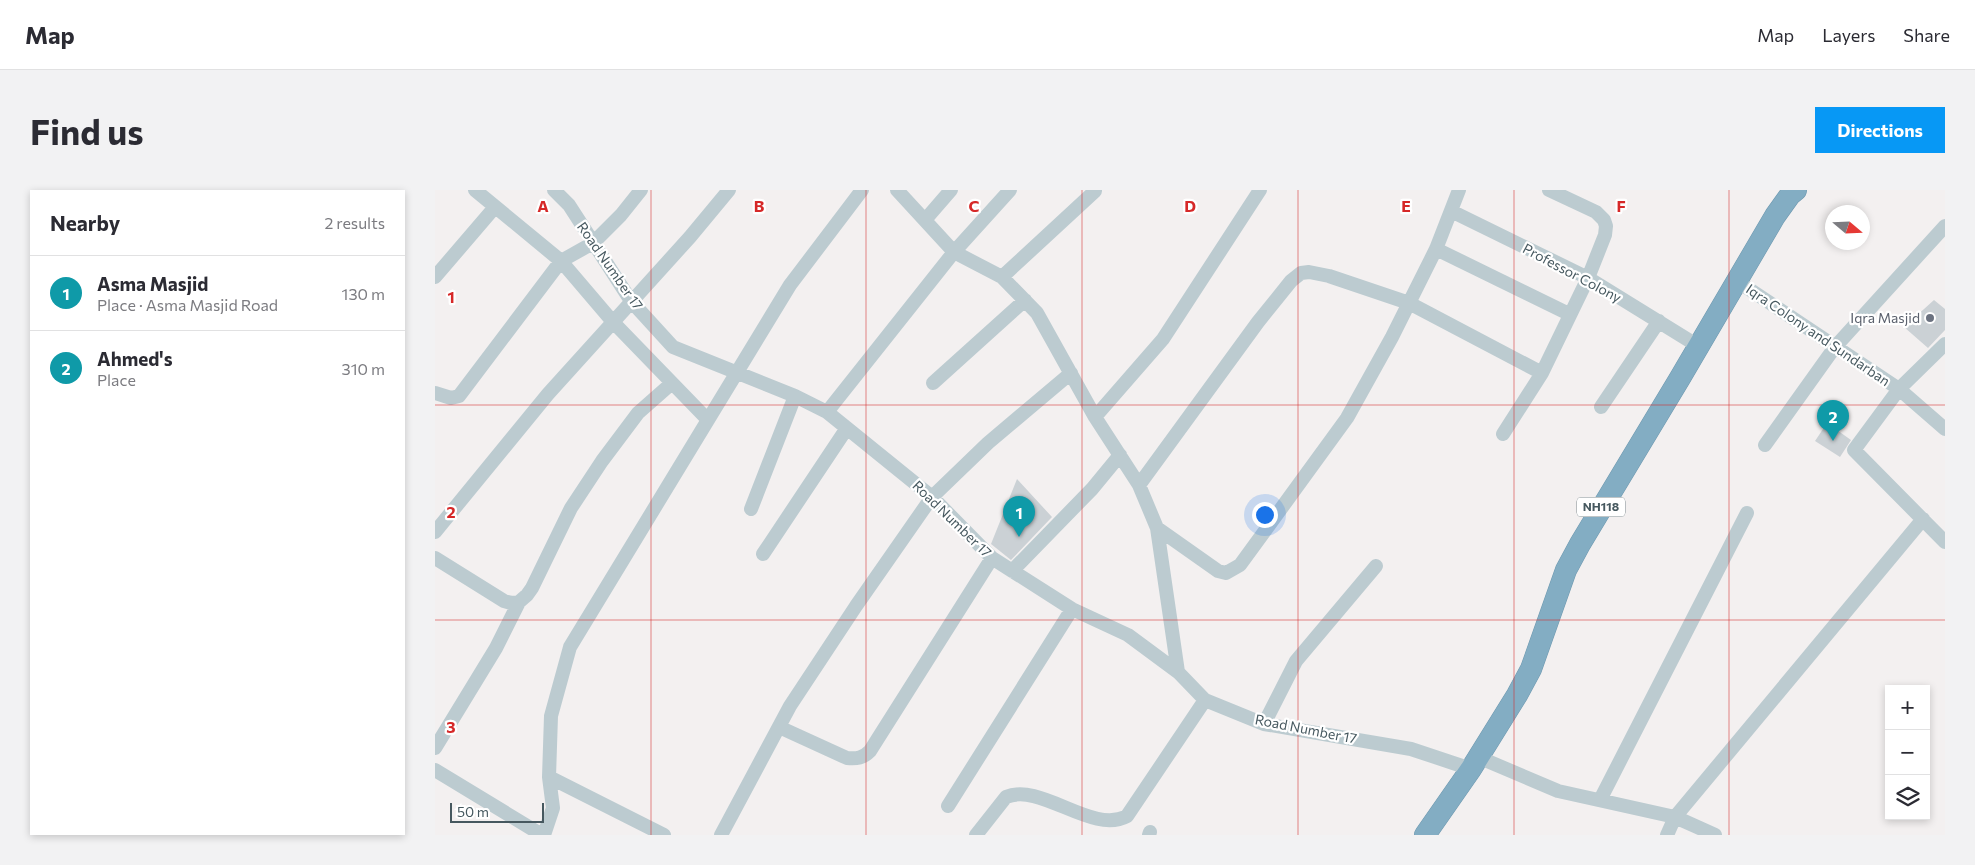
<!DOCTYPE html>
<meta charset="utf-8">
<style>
body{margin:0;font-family:Commissioner,sans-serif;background:#f2f2f3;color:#2b2b33}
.controls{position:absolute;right:15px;bottom:15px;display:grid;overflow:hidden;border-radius:0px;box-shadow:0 2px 8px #0003}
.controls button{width:45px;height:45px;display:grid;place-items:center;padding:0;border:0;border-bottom:1px solid #e1e1e2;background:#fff;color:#2b2b33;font:25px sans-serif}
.compass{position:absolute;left:1390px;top:15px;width:45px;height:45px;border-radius:50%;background:#fff;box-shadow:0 2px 8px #0003;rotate:109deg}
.scale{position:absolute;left:15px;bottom:12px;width:94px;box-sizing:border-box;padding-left:5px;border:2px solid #46585f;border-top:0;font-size:14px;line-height:18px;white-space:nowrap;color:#46585f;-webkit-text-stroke:4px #fff;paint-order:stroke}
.you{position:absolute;left:829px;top:324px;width:18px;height:18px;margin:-12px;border:4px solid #fff;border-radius:50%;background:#1a73e8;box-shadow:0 0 0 8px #1a73e833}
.badge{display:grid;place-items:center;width:32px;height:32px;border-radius:50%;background:#0798f5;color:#fff;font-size:16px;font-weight:700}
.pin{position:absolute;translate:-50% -41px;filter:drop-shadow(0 1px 2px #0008)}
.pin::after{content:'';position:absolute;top:26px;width:18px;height:15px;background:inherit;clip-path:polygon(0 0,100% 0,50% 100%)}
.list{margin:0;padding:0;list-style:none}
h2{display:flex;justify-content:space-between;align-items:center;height:65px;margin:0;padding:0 20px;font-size:21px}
h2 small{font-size:16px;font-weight:400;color:#7c7c81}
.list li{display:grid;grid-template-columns:32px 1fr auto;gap:15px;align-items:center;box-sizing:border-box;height:75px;padding:0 20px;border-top:1px solid #e1e1e2}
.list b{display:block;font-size:19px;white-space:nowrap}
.list p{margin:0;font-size:16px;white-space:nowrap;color:#7c7c81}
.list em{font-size:16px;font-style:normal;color:#7c7c81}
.icon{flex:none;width:28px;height:28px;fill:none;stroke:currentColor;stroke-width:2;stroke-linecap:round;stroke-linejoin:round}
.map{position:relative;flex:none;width:1510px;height:645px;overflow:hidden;border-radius:0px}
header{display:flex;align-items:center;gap:30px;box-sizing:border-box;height:70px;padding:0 25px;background:#fff;border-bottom:1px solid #e1e1e2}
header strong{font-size:24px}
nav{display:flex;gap:28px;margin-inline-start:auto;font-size:18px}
.intro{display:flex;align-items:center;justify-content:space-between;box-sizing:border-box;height:120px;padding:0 30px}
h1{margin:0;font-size:35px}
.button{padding:12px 22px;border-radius:0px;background:#0798f5;color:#fff;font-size:18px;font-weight:700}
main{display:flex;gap:30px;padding:0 30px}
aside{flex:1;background:#fff;border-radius:0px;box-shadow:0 2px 8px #0003}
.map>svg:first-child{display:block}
.building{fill:#cbd1d5}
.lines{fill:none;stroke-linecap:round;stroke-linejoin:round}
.highway-casing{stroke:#6e98af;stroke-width:22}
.minor{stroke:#bccbd0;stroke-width:14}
.highway{stroke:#83adc3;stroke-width:21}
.grid{fill:none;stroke:#d62828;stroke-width:1;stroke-opacity:0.55}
.worship-dot{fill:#6b7280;stroke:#fff;stroke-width:2}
.labels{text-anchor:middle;stroke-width:4.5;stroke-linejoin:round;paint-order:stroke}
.shield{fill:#fff;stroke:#7e8a8f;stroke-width:1}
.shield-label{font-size:12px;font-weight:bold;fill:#46585f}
.street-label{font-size:14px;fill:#46585f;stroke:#fff}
.worship-label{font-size:14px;fill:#5b616d;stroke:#fff;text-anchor:end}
.grid-label{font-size:16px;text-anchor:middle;font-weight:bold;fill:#d62828;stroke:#fff;stroke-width:4.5;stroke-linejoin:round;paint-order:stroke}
</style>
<header>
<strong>Map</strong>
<nav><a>Map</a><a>Layers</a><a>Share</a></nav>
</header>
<div class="intro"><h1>Find us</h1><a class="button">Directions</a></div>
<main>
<aside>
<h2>Nearby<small>2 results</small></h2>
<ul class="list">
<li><span class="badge" style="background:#0f9aa8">1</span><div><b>Asma Masjid</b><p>Place · Asma Masjid Road</p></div><em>130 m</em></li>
<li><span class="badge" style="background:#0f9aa8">2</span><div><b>Ahmed's</b><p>Place</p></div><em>310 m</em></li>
</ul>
</aside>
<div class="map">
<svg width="1510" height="645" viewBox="0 0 1510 645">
<rect width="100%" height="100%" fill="#f3f0f0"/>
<path class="building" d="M1499 110 1510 119V140L1493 158 1469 137Z
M1392 233 1416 250 1405 267 1380 251Z
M582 289 617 327 576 370 556 354Z"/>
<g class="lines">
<defs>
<path id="highway" d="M990 645 1036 579 1082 505 1096 479 1131 380 1145 354 1245 188 1340 26 1355 5 1361 0"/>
</defs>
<use href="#highway" class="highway-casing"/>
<path class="minor" d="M40 0 126 71 178 132 273 230
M119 0 134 15 196 111 238 157 360 206 392 222 497 307 557 368 637 419 693 445 743 482 770 510 829 534 976 559 1036 579
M462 0 519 62 567 87 602 123 660 227 704 295 722 338 743 482
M1016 21 1153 88 1255 151
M490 30 516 0
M1001 59 1134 124
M0 87 60 17
M567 87 660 1
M1302 91 1464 199 1510 154
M498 193 590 110
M0 203 16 208 24 206 126 71 158 53 186 25 206 0
M1166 217 1224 131
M392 222 519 62 575 0
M660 227 728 149 825 0
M1510 239 1464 199 1419 260 1510 352
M1068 244 1107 183 1153 88 1170 45 1171 36 1169 30 1161 22 1114 0
M1330 255 1400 157 1510 36
M704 295 823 132 856 91 866 83 874 82 894 86 974 113 1107 183
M316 319 360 206
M722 338 783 381 791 383 805 375 912 228 957 147 1001 59 1024 0
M0 342 113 204 255 47 294 0
M328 364 412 238
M0 368 69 411 76 413 84 412 92 405 97 398 136 318 167 271 203 223 237 193
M577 381 657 299 685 265
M829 534 861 471 941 376
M344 537 412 568C422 569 428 568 435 561L557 368
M0 558 61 458 84 412
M1043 567 1123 601 1240 627 1232 645
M0 580 107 645
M114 587 229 645
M1165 610 1312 323
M513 616 637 419
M109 645 118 618 114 587 116 526 135 457 355 95 427 0
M286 645 355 516 421 416 497 307 553 253 636 183
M541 645 571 607C606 592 657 645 692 626L770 510
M714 645 715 642
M1280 645 1240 627 1488 329"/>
<use href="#highway" class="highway"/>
</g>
<path class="grid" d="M216 0V645M431 0V645M647 0V645M863 0V645M1079 0V645M1294 0V645M0 215H1510M0 430H1510"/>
<circle class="worship-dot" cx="1495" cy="128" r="5"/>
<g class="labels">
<rect class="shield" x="1142" y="307.5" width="48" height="19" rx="4"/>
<g class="shield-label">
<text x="1166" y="321">NH118</text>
</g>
<g class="street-label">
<text transform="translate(175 76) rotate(55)" y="5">Road Number 17</text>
<text transform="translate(1137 83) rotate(28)" y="5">Professor Colony</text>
<text transform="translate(1383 145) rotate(34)" y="5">Iqra Colony and Sundarban</text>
<text transform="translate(517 329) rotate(44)" y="5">Road Number 17</text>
<text transform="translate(871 539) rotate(11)" y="5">Road Number 17</text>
</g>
<g class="worship-label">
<text x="1485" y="133">Iqra Masjid</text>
</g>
</g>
<g class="grid-label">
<text x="108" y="22">A</text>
<text x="324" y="22">B</text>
<text x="539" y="22">C</text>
<text x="755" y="22">D</text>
<text x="971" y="22">E</text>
<text x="1186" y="22">F</text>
<text x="16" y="113">1</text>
<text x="16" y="328">2</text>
<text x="16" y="543">3</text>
</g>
</svg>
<div class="controls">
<button>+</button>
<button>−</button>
<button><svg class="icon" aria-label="layers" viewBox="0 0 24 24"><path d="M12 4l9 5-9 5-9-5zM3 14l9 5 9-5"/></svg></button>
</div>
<svg class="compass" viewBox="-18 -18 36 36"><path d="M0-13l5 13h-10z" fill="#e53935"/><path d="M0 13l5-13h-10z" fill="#7c7c81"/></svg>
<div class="scale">50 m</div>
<div class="you"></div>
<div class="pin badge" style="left:584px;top:347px;background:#0f9aa8">1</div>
<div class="pin badge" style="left:1398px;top:251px;background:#0f9aa8">2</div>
</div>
</main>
